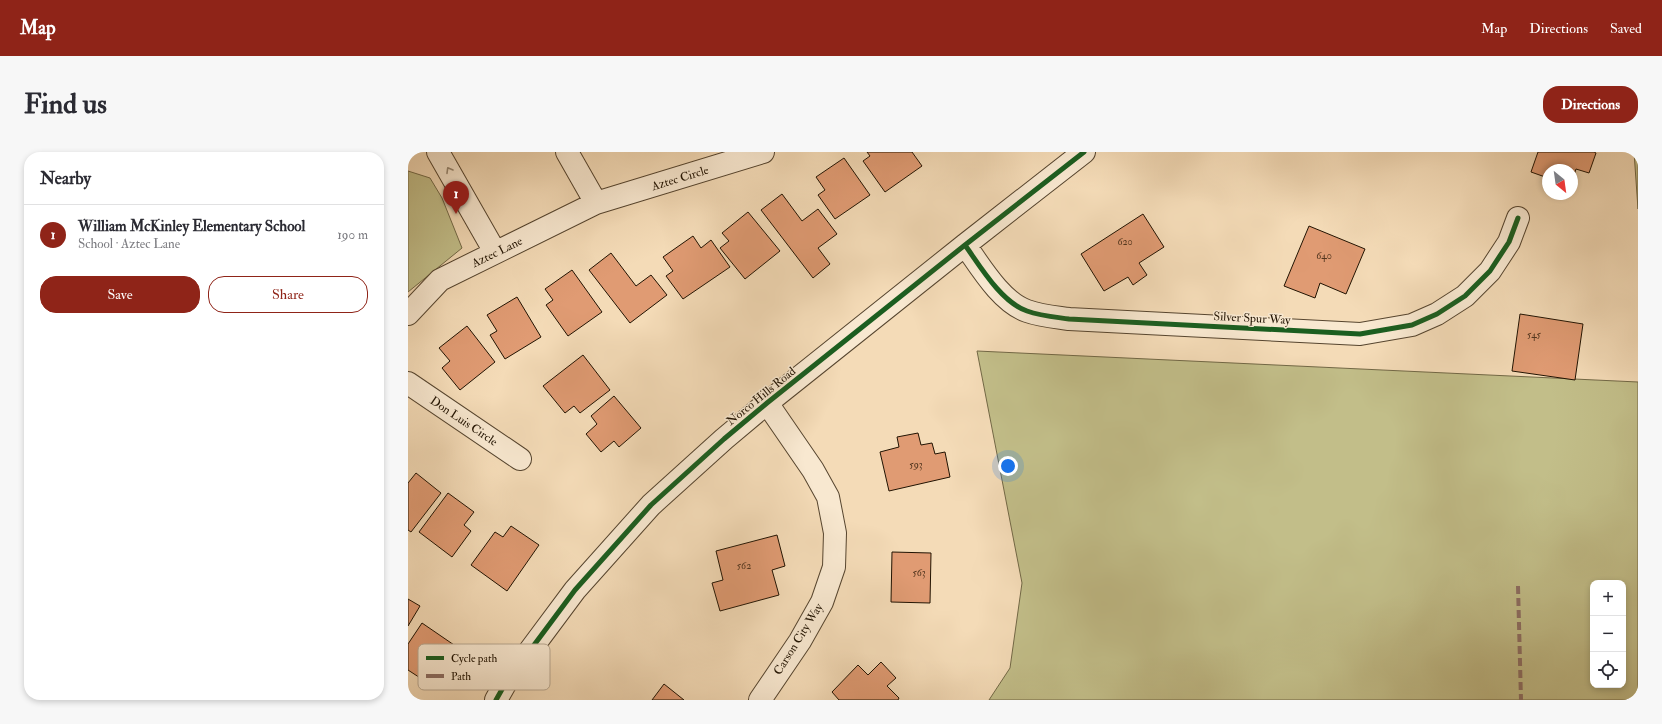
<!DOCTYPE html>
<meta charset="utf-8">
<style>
body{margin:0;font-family:"IM FELL Double Pica",serif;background:#f7f7f7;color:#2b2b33}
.controls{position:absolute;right:12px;bottom:12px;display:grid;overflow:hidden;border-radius:8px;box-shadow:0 2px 6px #0003}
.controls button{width:36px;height:36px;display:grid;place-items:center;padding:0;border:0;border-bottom:1px solid #e1e1e2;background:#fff;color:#2b2b33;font:20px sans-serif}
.compass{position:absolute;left:1134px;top:12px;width:36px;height:36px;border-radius:50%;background:#fff;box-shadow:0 2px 6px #0003;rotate:151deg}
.you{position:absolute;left:600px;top:314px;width:14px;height:14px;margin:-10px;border:3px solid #fff;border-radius:50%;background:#1a73e8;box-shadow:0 0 0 6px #1a73e833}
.badge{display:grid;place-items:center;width:26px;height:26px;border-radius:50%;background:#8f2418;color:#fff;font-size:13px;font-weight:700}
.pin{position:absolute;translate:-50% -33px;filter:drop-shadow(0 1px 2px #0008)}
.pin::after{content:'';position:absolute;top:21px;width:14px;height:12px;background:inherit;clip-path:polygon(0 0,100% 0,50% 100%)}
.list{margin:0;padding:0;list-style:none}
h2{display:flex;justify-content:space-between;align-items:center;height:52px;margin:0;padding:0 16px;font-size:17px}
h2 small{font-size:13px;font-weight:400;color:#7c7c81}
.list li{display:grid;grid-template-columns:26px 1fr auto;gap:12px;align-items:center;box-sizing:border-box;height:60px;padding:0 16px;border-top:1px solid #e1e1e2}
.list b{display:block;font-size:15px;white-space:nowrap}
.list p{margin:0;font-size:13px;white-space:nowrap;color:#7c7c81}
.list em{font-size:13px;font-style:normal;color:#7c7c81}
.actions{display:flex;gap:8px;padding:12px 16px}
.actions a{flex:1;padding:9px 0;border:1px solid #8f2418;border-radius:16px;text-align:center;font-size:14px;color:#8f2418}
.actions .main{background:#8f2418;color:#fff}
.icon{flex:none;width:22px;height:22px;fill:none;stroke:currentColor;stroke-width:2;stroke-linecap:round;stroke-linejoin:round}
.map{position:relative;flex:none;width:1230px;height:548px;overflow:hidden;border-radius:16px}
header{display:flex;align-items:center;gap:24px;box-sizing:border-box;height:56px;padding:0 20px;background:#8f2418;color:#fff}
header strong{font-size:19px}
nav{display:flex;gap:22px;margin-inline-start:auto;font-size:14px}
.intro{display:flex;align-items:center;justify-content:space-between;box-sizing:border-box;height:96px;padding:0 24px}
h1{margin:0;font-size:28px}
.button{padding:10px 18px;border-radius:16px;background:#8f2418;color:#fff;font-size:14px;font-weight:700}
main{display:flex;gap:24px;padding:0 24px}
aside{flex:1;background:#fff;border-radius:16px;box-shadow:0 2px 6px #0003}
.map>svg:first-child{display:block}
.green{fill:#c2be89;stroke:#726846;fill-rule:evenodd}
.building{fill:#e09b73;stroke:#211302}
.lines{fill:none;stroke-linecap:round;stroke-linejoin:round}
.minor-casing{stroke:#56452f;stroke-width:24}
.minor{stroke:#f8e8d0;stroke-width:22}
.quiet{stroke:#8d6e63;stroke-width:4;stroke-dasharray:8 4;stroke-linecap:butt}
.cycleway-casing{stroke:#f8e8d0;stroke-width:8}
.cycleway{stroke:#1b5e20;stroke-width:5}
.oneway{stroke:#978873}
.labels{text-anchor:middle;stroke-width:3;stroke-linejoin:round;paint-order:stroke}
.number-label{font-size:10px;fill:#51351e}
.street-label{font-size:12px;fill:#211302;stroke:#f8e8d0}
.key{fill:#f8e8d0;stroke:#b8a892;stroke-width:1}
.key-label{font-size:11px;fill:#211302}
</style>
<header>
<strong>Map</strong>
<nav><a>Map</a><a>Directions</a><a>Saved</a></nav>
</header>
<div class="intro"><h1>Find us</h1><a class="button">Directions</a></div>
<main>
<aside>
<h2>Nearby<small></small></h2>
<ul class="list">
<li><span class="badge">1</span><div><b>William McKinley Elementary School</b><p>School · Aztec Lane</p></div><em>190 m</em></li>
</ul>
<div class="actions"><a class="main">Save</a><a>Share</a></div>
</aside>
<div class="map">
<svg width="1230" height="548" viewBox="0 0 1230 548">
<rect width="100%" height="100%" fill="#f4dbb7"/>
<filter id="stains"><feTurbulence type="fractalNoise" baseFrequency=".005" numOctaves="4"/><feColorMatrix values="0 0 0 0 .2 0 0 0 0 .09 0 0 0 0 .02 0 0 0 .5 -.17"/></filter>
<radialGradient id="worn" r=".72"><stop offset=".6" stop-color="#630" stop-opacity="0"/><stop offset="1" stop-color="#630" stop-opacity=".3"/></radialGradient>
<path class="green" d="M1226 0H1230V57Z
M0 19 22 26 34 46 54 96 0 140Z
M569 199 1230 230V548H581L602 516 614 431ZM1185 431H1215V533H1185Z"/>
<path class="building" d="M459 0H504L514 14 477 40 455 9 462 4Z
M1130 0H1186L1188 1 1181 21 1168 17 1164 29V18H1140V26L1123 20Z
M436 6 462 43 427 67 410 43 417 38 408 25Z
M374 42 394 69 410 57 429 82 410 96 422 112 405 126 353 58Z
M340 60 372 99 337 127 312 96 321 89 314 81Z
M735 62 756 95 731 111 739 123 725 133 720 125 696 139 673 102Z
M901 74 957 97 938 142 912 131 907 146 876 134Z
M285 84 293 96 303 88 322 115 275 147 258 124 265 119 255 105Z
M203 101 228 134 243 123 259 143 222 171 181 118Z
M164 118 194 160 160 184 138 153 145 148 137 137Z
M109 145 133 185 97 207 82 183 89 179 79 163Z
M1112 162 1175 172 1167 228 1104 219Z
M59 174 87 210 52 238 34 216 42 209 31 196Z
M175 203 202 238 172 261 166 254 157 261 135 234Z
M206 244 233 276 211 295 206 289 193 300 178 282 189 272 183 264Z
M510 281 513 293 524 291 527 302 537 300 542 325 481 339 472 300 491 295 489 285Z
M8 321 33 341 3 380 0 378V331Z
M40 341 66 360 56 373 63 379 44 405 11 380Z
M103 374 131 393 99 439 63 413 87 380 95 385Z
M369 383 377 414 364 418 371 443 312 459 304 431 315 428 308 399Z
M484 400 523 401 522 451 483 450Z
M0 447 12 454 0 474Z
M14 471 49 495 23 533 0 518V492Z
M473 510 488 526 479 534 491 546 490 548H431L424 540 450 513 460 523Z
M256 532 276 548H244Z"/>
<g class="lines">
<defs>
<path id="minor" d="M30 0 87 100
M159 0 188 51
M557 93C572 114 593 150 619 159 633 164 647 165 661 167L952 182 1004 173 1029 162 1057 144 1082 119 1101 90 1110 66
M0 162 32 128 188 51 355 0
M0 231 112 307
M88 548 97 532 167 438 243 353 316 287 359 251 557 93 676 0
M352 548 392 489 414 450 426 415 427 381 420 345 405 318 359 251"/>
</defs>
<use href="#minor" class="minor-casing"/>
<use href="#minor" class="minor"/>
<path class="quiet" d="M1110 434 1113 548"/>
<defs>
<path id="cycleway" d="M557 93C572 114 593 150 619 159 633 164 647 165 661 167L952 182 1004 173 1029 162 1057 144 1082 119 1101 90 1110 66
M88 548 97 532 167 438 243 353 316 287 359 251 557 93 676 0"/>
</defs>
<use href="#cycleway" class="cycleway-casing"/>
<use href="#cycleway" class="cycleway"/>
</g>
<defs><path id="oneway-chevron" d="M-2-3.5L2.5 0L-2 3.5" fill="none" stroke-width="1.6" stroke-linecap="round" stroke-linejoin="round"/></defs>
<use class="oneway" href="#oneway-chevron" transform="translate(41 18) rotate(-120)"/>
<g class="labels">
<g class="number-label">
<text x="717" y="93">620</text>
<text x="916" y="107">640</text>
<text x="1126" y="186">545</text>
<text x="508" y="316">593</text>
<text x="336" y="417">562</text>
<text x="511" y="424">563</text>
</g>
<g class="street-label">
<text transform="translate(272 26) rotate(-17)" y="4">Aztec Circle</text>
<text transform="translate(89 100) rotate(-26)" y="4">Aztec Lane</text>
<text transform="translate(844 166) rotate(3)" y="4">Silver Spur Way</text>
<text transform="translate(353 244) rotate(-39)" y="4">Norco Hills Road</text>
<text transform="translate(56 269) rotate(34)" y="4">Don Luis Circle</text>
<text transform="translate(390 487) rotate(-58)" y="4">Carson City Way</text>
</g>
</g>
<rect x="10" y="492" width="132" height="46" rx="6" class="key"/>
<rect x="18" y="504" width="18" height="4" fill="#1b5e20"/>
<rect x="18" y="522" width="18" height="4" fill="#8d6e63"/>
<g class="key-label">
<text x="43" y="510">Cycle path</text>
<text x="43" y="528">Path</text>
</g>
<rect width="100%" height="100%" filter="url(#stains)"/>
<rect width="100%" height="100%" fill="url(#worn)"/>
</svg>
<div class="controls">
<button>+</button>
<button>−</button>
<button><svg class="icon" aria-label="locate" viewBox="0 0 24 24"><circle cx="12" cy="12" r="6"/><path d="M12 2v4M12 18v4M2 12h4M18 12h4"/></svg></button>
</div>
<svg class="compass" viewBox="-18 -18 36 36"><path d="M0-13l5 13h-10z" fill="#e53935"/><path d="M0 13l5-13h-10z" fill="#7c7c81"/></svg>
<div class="you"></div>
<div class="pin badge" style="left:48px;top:62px">1</div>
</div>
</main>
